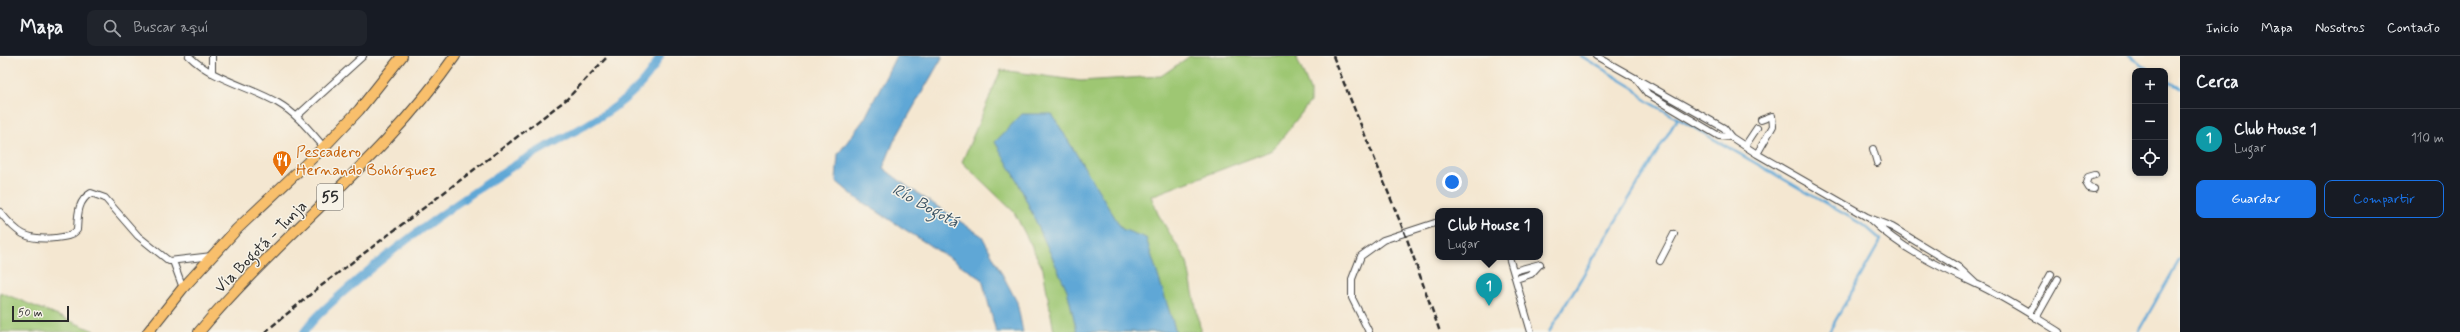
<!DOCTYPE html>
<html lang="es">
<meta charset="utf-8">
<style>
body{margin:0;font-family:Mynerve,sans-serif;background:#20242c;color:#f1f3f6}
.controls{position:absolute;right:12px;top:12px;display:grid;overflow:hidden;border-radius:8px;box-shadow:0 2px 6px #0003}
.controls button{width:36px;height:36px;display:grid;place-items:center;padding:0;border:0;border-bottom:1px solid #363941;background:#171b24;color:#f1f3f6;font:20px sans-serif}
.scale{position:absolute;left:12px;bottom:10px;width:57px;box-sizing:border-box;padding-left:4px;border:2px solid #2b2b2b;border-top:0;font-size:11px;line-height:14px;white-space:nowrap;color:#2b2b2b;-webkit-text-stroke:3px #f7f3e8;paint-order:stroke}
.you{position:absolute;left:1452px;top:126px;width:14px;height:14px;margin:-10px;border:3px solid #fff;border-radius:50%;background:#1a73e8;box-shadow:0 0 0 6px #1a73e833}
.badge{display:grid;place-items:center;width:26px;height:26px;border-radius:50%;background:#1a73e8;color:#fff;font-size:13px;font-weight:700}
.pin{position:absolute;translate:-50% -33px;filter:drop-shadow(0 1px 2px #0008)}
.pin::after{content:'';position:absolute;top:21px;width:14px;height:12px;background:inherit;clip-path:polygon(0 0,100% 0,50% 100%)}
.popup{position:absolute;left:1435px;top:152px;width:108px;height:52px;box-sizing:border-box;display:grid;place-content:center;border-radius:8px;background:#171b24;filter:drop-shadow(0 1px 3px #0005);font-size:13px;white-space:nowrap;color:#9ea1a6}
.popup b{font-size:15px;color:#f1f3f6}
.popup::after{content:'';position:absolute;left:50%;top:100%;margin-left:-8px;border:8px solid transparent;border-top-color:#171b24}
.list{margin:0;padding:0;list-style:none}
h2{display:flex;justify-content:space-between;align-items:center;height:52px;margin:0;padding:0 16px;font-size:17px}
h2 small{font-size:13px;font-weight:400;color:#9ea1a6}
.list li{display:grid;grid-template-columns:26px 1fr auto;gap:12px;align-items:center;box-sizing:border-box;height:60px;padding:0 16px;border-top:1px solid #363941}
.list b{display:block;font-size:15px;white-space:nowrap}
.list p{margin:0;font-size:13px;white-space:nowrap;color:#9ea1a6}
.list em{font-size:13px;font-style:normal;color:#9ea1a6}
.actions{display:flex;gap:8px;padding:12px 16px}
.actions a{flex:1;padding:9px 0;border:1px solid #1a73e8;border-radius:8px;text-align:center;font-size:14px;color:#1a73e8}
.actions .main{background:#1a73e8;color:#fff}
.icon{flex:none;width:22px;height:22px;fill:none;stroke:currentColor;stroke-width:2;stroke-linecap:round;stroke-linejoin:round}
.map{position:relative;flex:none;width:2180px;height:276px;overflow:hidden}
header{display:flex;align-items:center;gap:24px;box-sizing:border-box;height:56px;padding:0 20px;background:#171b24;border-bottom:1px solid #363941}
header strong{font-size:19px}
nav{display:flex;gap:22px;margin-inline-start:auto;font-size:14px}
.search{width:280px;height:36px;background:#20242c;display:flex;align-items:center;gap:10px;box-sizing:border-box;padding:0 14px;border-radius:8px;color:#9ea1a6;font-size:15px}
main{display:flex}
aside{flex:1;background:#171b24}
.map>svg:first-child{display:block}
.green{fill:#9ec773;stroke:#64794f}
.water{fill:#5fa7d6;stroke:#456980}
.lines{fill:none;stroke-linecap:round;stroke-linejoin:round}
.stream{stroke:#5fa7d6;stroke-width:2.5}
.canal{stroke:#5fa7d6;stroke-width:8}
.minor-casing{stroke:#494744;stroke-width:8}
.trunk-casing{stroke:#494744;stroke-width:12}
.minor{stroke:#fff;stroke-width:6}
.trunk{stroke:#f8bf6c;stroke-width:10}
.rail{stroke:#2b2b2b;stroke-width:2.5;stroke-dasharray:6 3;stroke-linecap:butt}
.labels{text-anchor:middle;stroke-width:3;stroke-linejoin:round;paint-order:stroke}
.shield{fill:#f7f3e8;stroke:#686764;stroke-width:1}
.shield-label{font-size:15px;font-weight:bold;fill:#2b2b2b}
.food-label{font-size:16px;fill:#c56008;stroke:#f7f3e8;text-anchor:start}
.street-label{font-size:16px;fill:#2b2b2b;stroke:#f7f3e8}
.water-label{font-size:17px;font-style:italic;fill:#3d5667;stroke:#f7f3e8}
</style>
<header>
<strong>Mapa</strong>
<div class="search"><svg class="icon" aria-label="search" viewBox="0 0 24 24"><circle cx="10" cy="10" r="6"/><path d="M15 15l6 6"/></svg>Buscar aquí</div>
<nav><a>Inicio</a><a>Mapa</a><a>Nosotros</a><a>Contacto</a></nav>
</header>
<main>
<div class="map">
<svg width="2180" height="276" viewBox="0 0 2180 276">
<rect width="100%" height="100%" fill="#f7f3e8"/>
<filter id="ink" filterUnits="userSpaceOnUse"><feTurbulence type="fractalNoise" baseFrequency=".025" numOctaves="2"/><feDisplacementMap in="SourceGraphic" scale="8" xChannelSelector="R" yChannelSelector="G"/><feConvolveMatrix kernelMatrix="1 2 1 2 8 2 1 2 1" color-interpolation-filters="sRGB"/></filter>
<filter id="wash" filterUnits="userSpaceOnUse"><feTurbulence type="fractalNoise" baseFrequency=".012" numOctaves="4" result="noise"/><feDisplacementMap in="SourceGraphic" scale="16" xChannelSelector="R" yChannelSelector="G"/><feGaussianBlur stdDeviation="0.9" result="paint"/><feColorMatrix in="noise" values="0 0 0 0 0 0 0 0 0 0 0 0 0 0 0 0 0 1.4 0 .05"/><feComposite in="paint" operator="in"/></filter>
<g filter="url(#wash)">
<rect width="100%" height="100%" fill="#f4e7d1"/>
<path class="green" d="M1190 0H1296L1310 34V46L1273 94 1151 140 1158 158 1187 206 1201 276H1054L1043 213 1014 156 962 106 1001 14 1081 25 1161 20Z
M0 236 97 276H0Z"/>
<path class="water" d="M896 0H943L894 85 883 112 908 131 982 180 1017 246 1023 276H996L982 223 856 142 836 125 838 98 865 62Z
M1022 58H1052L1122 173 1146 182 1176 276H1077L1067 234 1016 122 995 86Z"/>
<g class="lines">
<path class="stream" d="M1581 0 1634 32 1644 43 1865 170 1881 184 1829 276
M2129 0 2153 15
M2165 23 2180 32
M1549 276 1677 63
M2138 276 2180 203"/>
<path class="canal" d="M304 276C318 257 336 243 354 227 403 184 459 145 515 109 564 77 633 56 660 0"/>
</g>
</g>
<g filter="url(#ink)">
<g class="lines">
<defs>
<path id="minor" d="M189 0C213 24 249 30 278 47 297 58 310 75 324 91
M1596 0 1724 72 1731 81 1757 98 1867 161 1892 171 1958 211 1975 227
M212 17V0
M1637 24 1648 38 1719 80 1731 81
M297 60 363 0
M1745 90 1757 72
M1873 93 1877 107
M1757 98 1773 70 1772 60 1761 64
M2094 133 2089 132 2086 127 2088 121 2095 119
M0 156C17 177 26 185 55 182 64 181 71 181 77 174 78 160 77 145 91 137L105 142 138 180 169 205 212 200
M1870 163C1899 191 1937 210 1974 227 2003 240 2032 259 2059 276
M1509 201 1531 276
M173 205 183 232
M1660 205 1674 178
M1514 215 1540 208
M1516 223 1531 218 1540 208
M2029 257 2051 218
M2036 262 2058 223
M1369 276 1352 242V223L1361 200 1383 184 1438 166"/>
<path id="trunk" d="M148 276 183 232 237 173 324 91 359 54 402 0
M199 276C279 180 383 104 455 0"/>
</defs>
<use href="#minor" class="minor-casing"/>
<use href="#trunk" class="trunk-casing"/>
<use href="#minor" class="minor"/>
<use href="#trunk" class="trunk"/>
<path class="rail" d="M1333 0 1407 183 1440 276
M265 276 317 233 567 43 608 0"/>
</g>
</g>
<defs>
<symbol id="restaurant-pin" viewBox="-11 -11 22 30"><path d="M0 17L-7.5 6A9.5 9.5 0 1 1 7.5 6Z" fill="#e8710a" stroke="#f7f3e8"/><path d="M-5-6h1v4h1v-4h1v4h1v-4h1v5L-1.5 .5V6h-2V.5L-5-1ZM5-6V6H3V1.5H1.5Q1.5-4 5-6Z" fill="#fff"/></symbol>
</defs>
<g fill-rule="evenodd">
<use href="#restaurant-pin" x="271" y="93" width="22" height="30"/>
</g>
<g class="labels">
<rect class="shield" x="317" y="128" width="26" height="26" rx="3"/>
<g class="shield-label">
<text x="330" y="146">55</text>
</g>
<g class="food-label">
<text x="296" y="101">Pescadero<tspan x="296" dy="18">Hernando Bohórquez</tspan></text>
</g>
<g class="street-label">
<text transform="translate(260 190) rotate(-45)" y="6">Vía Bogotá - Tunja</text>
</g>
<g class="water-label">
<text transform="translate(926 149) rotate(29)" y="6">Río Bogotá</text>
</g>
</g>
</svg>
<div class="controls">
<button>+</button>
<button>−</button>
<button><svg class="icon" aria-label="locate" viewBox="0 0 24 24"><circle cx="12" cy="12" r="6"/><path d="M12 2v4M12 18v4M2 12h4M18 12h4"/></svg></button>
</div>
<div class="scale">50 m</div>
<div class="you"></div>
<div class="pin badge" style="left:1489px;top:250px;background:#0f9aa8">1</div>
<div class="popup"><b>Club House 1</b>Lugar</div>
</div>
<aside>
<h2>Cerca<small></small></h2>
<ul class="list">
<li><span class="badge" style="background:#0f9aa8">1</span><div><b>Club House 1</b><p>Lugar</p></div><em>110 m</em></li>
</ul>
<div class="actions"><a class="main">Guardar</a><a>Compartir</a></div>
</aside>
</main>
